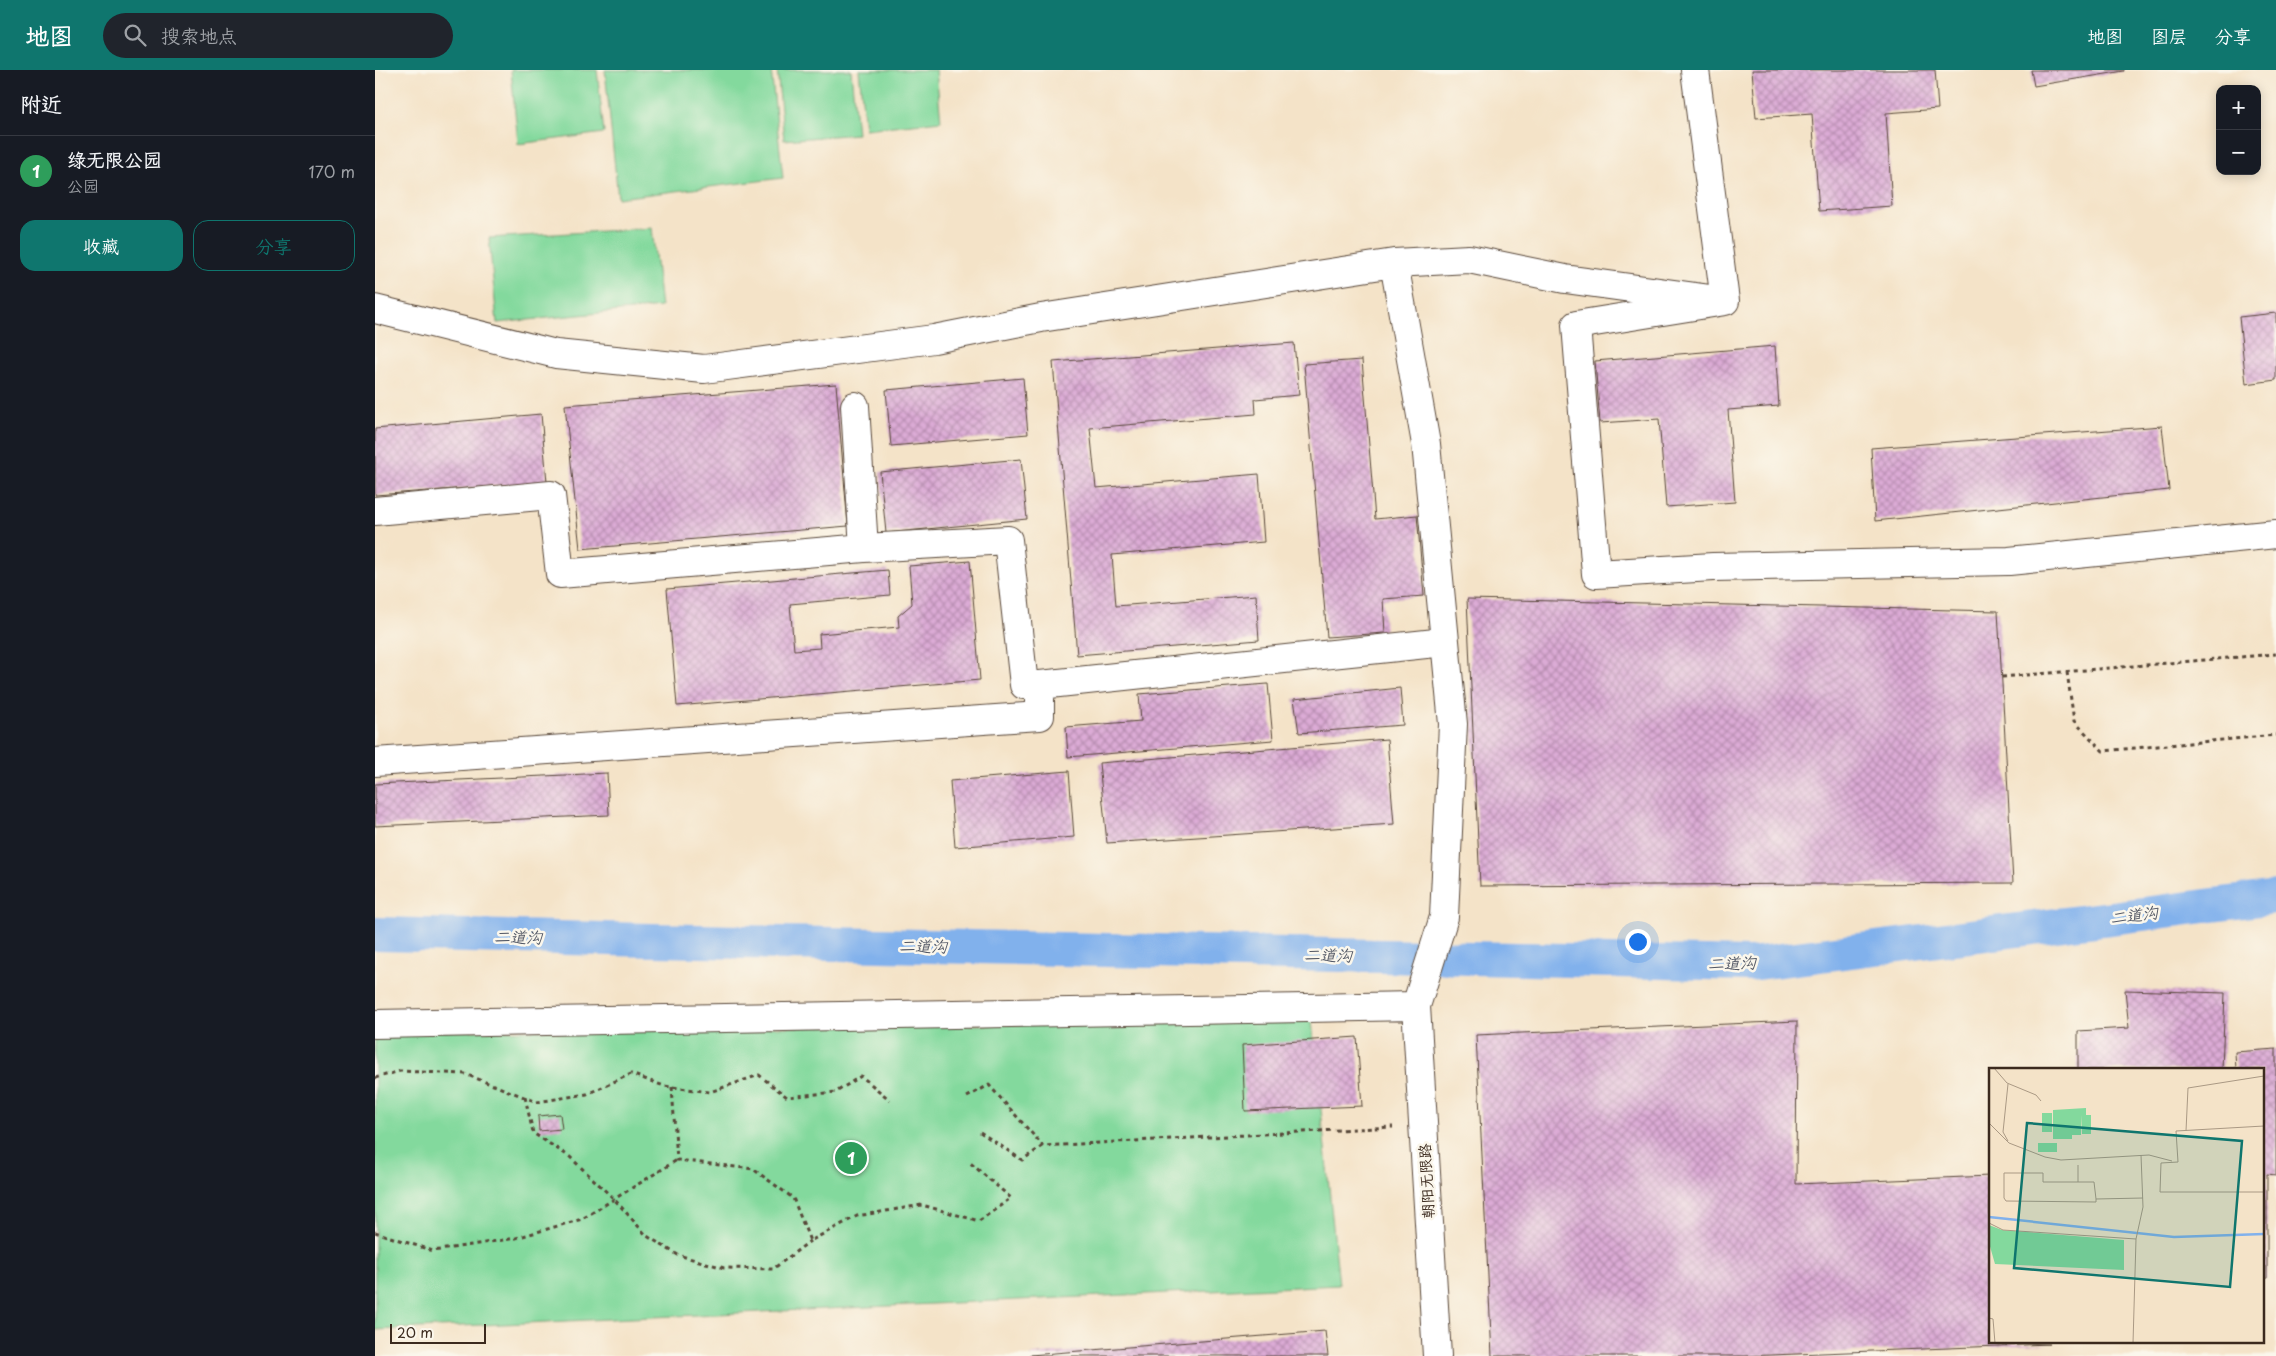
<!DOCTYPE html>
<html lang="zh">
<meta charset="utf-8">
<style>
body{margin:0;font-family:"Playpen Sans","LXGW WenKai TC",sans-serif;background:#20242c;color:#f1f3f6}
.controls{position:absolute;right:15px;top:15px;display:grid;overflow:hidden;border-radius:10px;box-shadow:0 2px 12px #0003}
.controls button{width:45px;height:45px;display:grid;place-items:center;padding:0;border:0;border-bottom:1px solid #363941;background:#171b24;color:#f1f3f6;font:25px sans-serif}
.scale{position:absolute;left:15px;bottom:12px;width:96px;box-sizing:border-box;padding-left:5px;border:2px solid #3b2a1e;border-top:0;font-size:14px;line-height:18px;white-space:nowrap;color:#3b2a1e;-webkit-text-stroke:4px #fbf7ec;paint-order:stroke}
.you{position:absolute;left:1262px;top:871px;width:18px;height:18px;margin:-12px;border:4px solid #fff;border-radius:50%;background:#1a73e8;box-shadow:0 0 0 8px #1a73e833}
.badge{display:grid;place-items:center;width:32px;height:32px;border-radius:50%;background:#0f766e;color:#fff;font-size:16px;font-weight:700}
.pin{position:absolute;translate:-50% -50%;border:2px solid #fff;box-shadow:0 1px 5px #0006}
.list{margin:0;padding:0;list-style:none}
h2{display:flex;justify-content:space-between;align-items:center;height:65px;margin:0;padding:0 20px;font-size:21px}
h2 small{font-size:16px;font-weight:400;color:#9ea1a6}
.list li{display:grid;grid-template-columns:32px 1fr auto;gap:15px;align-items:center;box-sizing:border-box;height:70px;padding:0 20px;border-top:1px solid #363941}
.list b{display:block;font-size:19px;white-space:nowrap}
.list p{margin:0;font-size:16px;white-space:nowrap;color:#9ea1a6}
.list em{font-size:16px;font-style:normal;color:#9ea1a6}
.actions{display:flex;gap:10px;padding:15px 20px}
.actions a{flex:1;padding:11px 0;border:1px solid #0f766e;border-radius:15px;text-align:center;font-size:18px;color:#0f766e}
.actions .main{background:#0f766e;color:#fff}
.icon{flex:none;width:28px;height:28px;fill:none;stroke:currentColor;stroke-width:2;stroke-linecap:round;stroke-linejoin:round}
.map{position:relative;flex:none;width:1901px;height:1286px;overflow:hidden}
header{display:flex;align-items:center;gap:30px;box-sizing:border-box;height:70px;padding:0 25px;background:#0f766e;color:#fff}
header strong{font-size:24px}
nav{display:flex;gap:28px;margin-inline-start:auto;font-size:18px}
.search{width:350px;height:45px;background:#20242c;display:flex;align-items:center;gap:12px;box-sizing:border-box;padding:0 18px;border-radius:28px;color:#9ea1a6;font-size:19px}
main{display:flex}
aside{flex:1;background:#171b24}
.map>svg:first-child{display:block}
.park{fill:#83d99d;stroke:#5f825e}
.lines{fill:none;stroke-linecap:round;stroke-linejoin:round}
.canal{stroke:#81b1ec;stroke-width:34}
.building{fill:url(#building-cross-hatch)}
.minor-casing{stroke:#574638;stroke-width:30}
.path{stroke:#574638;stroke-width:3;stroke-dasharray:4 4;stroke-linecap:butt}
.minor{stroke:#fff;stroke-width:28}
.labels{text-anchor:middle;stroke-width:5;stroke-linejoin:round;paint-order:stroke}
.street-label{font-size:15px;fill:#3b2a1e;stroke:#fbf7ec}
.water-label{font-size:16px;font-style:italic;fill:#545966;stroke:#fbf7ec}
.inset-river{fill:none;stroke:#81b1ec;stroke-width:2.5}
.inset-road{fill:none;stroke:#aa9984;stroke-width:1}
.view{fill:#0f766e;fill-opacity:0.15;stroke:#0f766e;stroke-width:2.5}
.inset-edge{fill:none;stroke:#3b2a1e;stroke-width:2.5}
</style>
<header>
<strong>地图</strong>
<div class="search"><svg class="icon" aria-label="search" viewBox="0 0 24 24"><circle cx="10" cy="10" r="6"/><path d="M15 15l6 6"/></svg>搜索地点</div>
<nav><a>地图</a><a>图层</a><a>分享</a></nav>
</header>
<main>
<aside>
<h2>附近<small></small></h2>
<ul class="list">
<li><span class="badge" style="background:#2e9e5b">1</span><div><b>绿无限公园</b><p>公园</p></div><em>170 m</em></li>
</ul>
<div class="actions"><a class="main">收藏</a><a>分享</a></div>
</aside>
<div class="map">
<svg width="1901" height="1286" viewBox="0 0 1901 1286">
<defs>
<pattern id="building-cross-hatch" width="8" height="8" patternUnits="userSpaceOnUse" patternTransform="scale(1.25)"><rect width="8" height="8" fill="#dcabd6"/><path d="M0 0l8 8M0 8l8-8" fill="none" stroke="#b48bad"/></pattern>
</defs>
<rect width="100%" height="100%" fill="#fbf7ec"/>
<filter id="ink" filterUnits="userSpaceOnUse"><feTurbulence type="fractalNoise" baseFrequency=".02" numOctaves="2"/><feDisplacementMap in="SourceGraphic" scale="10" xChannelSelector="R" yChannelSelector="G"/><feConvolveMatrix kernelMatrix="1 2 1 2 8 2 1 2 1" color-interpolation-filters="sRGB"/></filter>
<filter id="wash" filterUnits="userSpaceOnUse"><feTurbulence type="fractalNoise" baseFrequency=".0096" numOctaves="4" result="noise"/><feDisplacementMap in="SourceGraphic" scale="20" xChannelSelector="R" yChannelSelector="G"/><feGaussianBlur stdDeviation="1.12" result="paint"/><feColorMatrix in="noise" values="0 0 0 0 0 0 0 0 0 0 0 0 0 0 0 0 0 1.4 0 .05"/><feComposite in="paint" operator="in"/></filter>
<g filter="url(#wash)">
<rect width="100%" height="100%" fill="#f4e3c8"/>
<path class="park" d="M136 0H222L229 63 143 74Z
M230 0H396L408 108 243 128Z
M402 0H476L482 64 409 70Z
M484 0H561L566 51 490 59Z
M277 158 286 237 122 253 114 168Z
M937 951 964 1215 0 1260V962Z"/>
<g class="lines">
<path class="canal" d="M0 864 1375 894 1901 827"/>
</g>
<g id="blocks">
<path class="building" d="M1377 0H1560L1563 39 1511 43 1517 136 1444 141 1437 44 1381 48Z
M1656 0H1749V1L1659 16Z
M1901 243V310L1871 314 1864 247Z
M919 273 924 325 880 329 881 344 715 358 721 418 884 404 889 472 737 485 741 536 881 525 884 570 702 585 678 292Z
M1400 276 1404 336 1353 340 1360 432 1291 437 1284 349 1225 353 1220 291Z
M987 290 1000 449 1042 445 1049 526 1008 529 1010 563 952 567 929 294Z
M648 308 653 364 516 376 511 320Z
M461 314 473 456 205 479 190 335Z
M166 344 172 412 0 425V359Z
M1787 356 1794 420 1500 451 1496 378Z
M646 389 652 449 511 463 505 402Z
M595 491 605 610 302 636 292 519 513 500 515 525 415 534 419 580 445 578 444 564 524 557 523 546 537 534 534 496Z
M1092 529 1623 541 1638 813 1105 816Z
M893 614 898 670 693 687 691 657 766 651 764 624Z
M1025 618 1028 655 924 663 919 629Z
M1012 669 1019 754 732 773 724 693Z
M694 701 699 767 580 777 575 711Z
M232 703 234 745 0 756V714Z
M1750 920 1850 923 1847 1000H1703V961L1754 958Z
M1422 951 1421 1114 1615 1106V1272L1675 1274 1371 1286H1117L1101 965Z
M982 967 987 1036 870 1041 867 975Z
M1901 979V1105L1892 1104V1208L1887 1209V1000H1861L1860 982Z
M185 1044 187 1059 164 1061 163 1046Z
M950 1261 953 1286H655V1285Z"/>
</g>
</g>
<g filter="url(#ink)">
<use href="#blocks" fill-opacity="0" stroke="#574638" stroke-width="1"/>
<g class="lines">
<defs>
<path id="minor" d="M1320 0 1350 231 1201 255 1221 504 1338 497 1634 491 1901 464
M1019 193 1051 374 1078 654 1069 847 1041 936 1062 1286
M0 239 181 284 329 299 559 269 666 248 1019 193 1094 189 1190 209 1350 231
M0 441 176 425 185 504 489 478 480 336
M489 478 633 470 649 615H665
M0 692 665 646V615L1070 572
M0 954 1041 936"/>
</defs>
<use href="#minor" class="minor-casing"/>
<path class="path" d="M1692 602 1699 651 1728 681 1901 665
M1627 607 1901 584
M0 1008 25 1001 90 1004 162 1032 212 1024 256 1004 289 1016 335 1022 384 1005 412 1027 461 1022 486 1006 515 1030
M297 1017 302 1090 378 1099 418 1128 435 1171 482 1146 547 1135 604 1151 636 1128 593 1091
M150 1027 158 1063 195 1087 239 1129 272 1166 303 1185 349 1198 398 1199 435 1171
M592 1027 614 1015 668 1076
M605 1062 647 1090 668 1076 1018 1057
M0 1162 58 1181 141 1168 207 1149 302 1090"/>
<use href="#minor" class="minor"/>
</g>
</g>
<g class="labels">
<g class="street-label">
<text transform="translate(1052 1111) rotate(-93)" y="5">朝阳无限路</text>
</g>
<g class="water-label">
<text transform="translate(1759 845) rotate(-7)" y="6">二道沟</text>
<text transform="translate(143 867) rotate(1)" y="6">二道沟</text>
<text transform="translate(548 876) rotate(1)" y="6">二道沟</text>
<text transform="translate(953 885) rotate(1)" y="6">二道沟</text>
<text transform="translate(1357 893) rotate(-1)" y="6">二道沟</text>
</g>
</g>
<g transform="translate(1614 998)">
<rect width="275" height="275" fill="#f4e3c8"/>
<path d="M97 40V47H102V66H93L92 47V67H83V71H64V42ZM53 45H63V64H53ZM49 75H68V84H49ZM0 157 13 162 135 172V202L6 196 0 175Z" fill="#83d99d"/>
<path class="inset-river" d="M0 149 185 169 275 166"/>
<path class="inset-road" d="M5 0 18 15 47 27 52 33M0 55 20 75 56 89 72 92 160 87 183 93M275 58 187 63 189 94 172 95 171 124H275M197 63 199 20 275 8M19 73 14 64 19 16M89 97V114H54V105H15V130L17 133 107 134V131L154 130M89 114H105L107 131M0 155 14 162 147 171M0 250 4 251 6 275M144 275 147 171 154 139 152 87"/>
<path class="view" d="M38 55 253 73 241 219 25 200Z"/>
<rect width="275" height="275" class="inset-edge"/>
</g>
</svg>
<div class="controls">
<button>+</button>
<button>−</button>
</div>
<div class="scale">20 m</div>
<div class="you"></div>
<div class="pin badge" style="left:476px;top:1088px;background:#2e9e5b">1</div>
</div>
</main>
